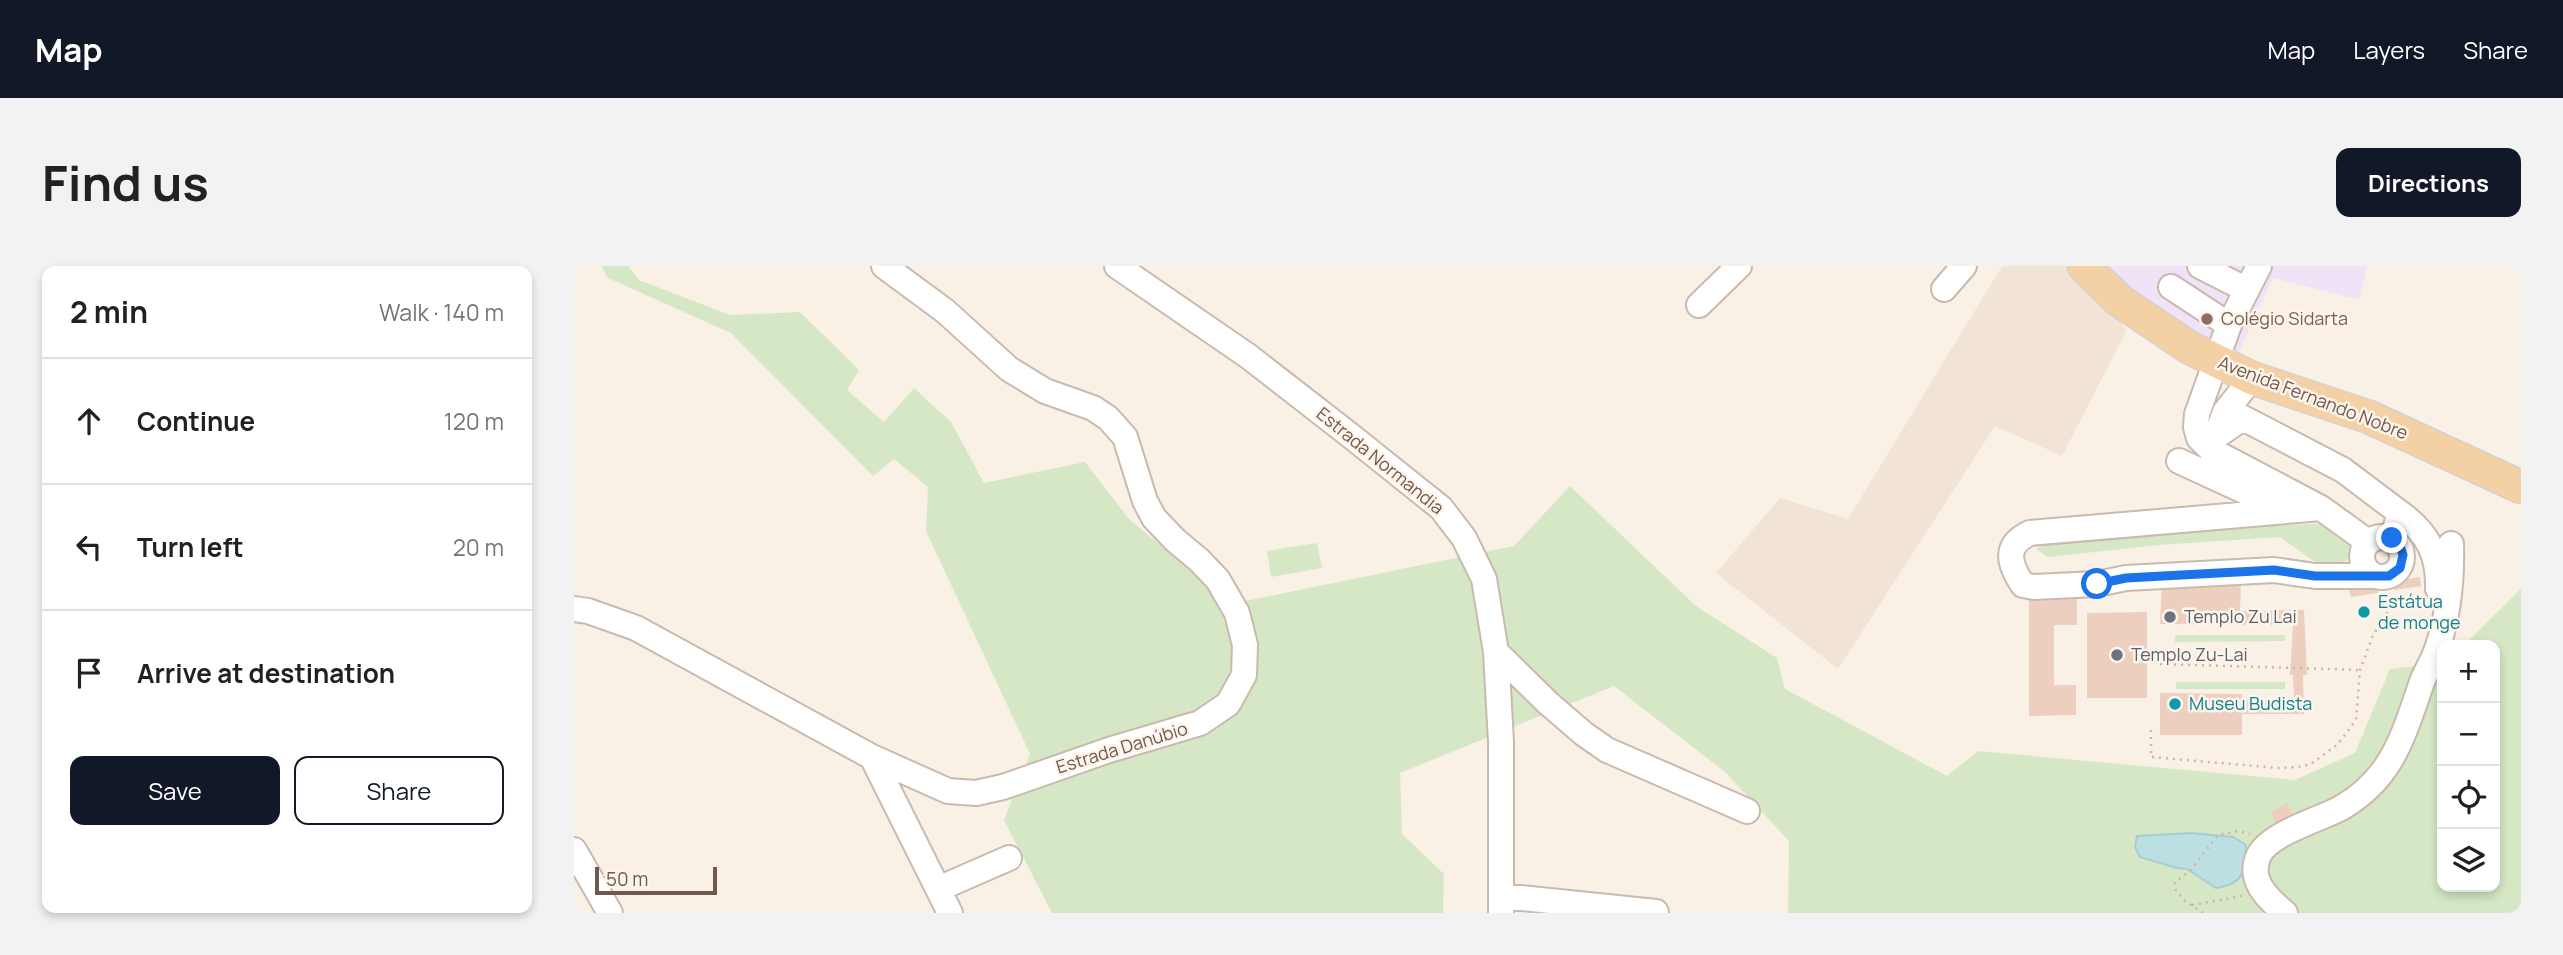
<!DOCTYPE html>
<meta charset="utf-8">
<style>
body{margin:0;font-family:Manrope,sans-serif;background:#f2f2f2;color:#202124}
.controls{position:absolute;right:21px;bottom:21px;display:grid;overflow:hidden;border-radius:14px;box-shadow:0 4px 10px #0003}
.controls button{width:63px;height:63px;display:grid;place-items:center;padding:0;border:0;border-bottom:2px solid #e0e0e0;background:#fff;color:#202124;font:35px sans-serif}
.scale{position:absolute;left:21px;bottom:18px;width:122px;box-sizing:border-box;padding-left:7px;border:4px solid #71584d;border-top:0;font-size:19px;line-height:24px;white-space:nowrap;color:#71584d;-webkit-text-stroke:5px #fdf5ec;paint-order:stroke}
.stop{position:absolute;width:21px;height:21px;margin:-16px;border:5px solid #1a73e8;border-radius:50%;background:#fff}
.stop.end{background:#1a73e8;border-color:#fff;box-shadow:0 2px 7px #0008}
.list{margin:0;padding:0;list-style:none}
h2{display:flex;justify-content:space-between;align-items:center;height:91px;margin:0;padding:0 28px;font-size:30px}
h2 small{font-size:23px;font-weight:400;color:#757577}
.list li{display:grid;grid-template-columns:46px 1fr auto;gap:21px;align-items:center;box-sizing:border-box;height:126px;padding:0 28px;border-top:2px solid #e0e0e0}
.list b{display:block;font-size:26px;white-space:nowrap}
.list em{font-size:23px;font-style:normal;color:#757577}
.actions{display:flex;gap:14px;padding:21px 28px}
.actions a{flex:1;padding:16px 0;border:2px solid #111827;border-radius:14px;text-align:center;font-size:24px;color:#111827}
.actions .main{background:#111827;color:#fff}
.icon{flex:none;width:38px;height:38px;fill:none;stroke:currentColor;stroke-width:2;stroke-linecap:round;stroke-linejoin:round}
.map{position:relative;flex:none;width:1947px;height:647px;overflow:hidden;border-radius:14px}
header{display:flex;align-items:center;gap:42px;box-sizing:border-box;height:98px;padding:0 35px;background:#111827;color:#fff}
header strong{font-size:33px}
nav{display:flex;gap:38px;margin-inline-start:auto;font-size:24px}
.intro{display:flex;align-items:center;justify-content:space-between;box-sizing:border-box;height:168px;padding:0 42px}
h1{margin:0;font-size:49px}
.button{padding:18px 32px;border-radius:14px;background:#111827;color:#fff;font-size:24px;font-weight:700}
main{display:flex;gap:42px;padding:0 42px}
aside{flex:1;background:#fff;border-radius:14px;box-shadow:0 4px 10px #0003}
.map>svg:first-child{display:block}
.residential{fill:#f1e3d5}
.education{fill:#eee3f7}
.green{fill:#d5e7c5}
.water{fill:#bcdfe2;stroke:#a3ced3;stroke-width:2}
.building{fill:#edcfc0}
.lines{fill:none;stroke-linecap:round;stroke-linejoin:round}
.minor-casing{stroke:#cbb9ad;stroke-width:28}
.major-casing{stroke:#d7d0cd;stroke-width:35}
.path{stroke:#d2b3a3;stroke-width:2.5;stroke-dasharray:2 5;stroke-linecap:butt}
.minor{stroke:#fff;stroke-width:24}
.major{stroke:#f3d1a4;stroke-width:32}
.route{stroke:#1a73e8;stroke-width:9}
.education-dot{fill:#8d6e63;stroke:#fdf5ec;stroke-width:2.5}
.culture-dot{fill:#0f9aa8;stroke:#fdf5ec;stroke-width:2.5}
.worship-dot{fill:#6b7280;stroke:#fdf5ec;stroke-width:2.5}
.labels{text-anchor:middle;stroke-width:5;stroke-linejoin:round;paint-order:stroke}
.education-label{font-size:18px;fill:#785e54;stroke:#fdf5ec;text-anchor:start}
.street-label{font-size:18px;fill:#71584d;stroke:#fdf5ec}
.culture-label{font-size:18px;fill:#0d838f;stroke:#fdf5ec;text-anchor:start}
.worship-label{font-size:18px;fill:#5b616d;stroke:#fdf5ec;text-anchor:start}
</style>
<header>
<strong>Map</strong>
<nav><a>Map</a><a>Layers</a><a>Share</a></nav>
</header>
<div class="intro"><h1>Find us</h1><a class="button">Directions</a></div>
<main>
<aside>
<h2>2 min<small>Walk · 140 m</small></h2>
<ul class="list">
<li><svg class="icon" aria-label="ahead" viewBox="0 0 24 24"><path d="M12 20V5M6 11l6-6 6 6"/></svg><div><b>Continue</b></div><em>120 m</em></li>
<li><svg class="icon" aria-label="left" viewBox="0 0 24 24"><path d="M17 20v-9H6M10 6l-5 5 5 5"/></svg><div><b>Turn left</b></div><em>20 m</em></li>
<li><svg class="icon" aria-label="arrive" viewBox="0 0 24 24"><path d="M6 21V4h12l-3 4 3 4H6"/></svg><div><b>Arrive at destination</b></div></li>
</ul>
<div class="actions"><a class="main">Save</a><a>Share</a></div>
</aside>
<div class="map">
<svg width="1947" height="647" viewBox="0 0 1947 647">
<rect width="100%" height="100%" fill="#faf1e6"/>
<path class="residential" d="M1428 0H1495L1553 64 1488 190 1421 160 1264 403 1142 307 1206 232 1274 253Z"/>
<path class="education" d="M1533 0H1793L1785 34 1699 12 1661 94 1562 37Z"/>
<path class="green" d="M27 0H54L65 14 156 49 226 46 285 104 273 124 310 156 340 122 377 156 410 217 511 196 555 253 657 338 940 280 996 220 1122 340 1203 392 1211 423 1373 510 1404 485 1721 514 1781 487 1816 403 1868 397V621H1921V379H1890L1947 323V647H1214L1215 575 1151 506 1040 420 826 507 828 568 870 608 869 647H478L430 554 456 488 352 265 354 221 320 193 299 210 157 67 34 12Z
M1757 257 1777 276 1780 287 1771 295 1761 297 1741 296 1706 271 1585 279 1474 291 1462 283 1474 277 1586 265Z
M743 277 748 302 697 311 693 285Z
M1601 369H1711V375L1601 376Z
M1602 416H1711V423H1602Z"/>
<path class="water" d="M1617 567 1659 571 1672 579C1670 605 1672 617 1642 622L1613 603 1603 602 1566 591 1561 581 1563 570Z"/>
<path class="building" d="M1846 311 1847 320 1820 324 1818 315Z
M1588 313 1667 314 1666 345 1730 344 1733 409H1729L1730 448H1668V469H1586V427L1668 428V433H1720L1719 409H1716L1719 359 1586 358Z
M1803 318 1804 327 1777 331 1775 323Z
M1455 326H1503V359H1480V419H1502V449L1455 450Z
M1573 346V432H1513V347Z
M1713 537 1719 548 1702 557 1697 546Z"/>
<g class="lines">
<defs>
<path id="minor" d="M543 0 674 90 777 170 867 242 890 272 910 313 922 386 927 476V647
M1626 0 1673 24
M1685 0 1655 59 1623 148 1622 161 1625 172 1637 184 1747 242 1794 276
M1597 21 1655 59
M1370 23 1390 0
M1125 39 1165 0
M1642 170 1651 146 1678 112
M1641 171 1669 152 1769 204 1826 247 1818 273
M1605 195 1709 243
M1747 242 1456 267C1430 279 1434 297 1449 319L1460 321 1523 318 1552 312 1700 304 1741 310H1802
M1826 247C1854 267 1865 289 1864 323
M1788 291a20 20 0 1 1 40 0a20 20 0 1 1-40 0Z
M0 343 14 345 62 362 298 491 374 525 402 527 429 521 535 484 626 457 654 438 670 409 671 379 663 347 644 314 625 294 601 274 580 252 571 235 551 171 534 152 519 142 471 125 435 103 371 45 310 0
M922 386 974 437 1010 468 1033 484 1173 545
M298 491 376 647
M0 584 36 647
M364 623 435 592
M928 630 1082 646
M1711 647C1694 633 1673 614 1685 589 1696 567 1745 554 1767 542 1819 512 1829 470 1848 416 1852 405 1859 395 1863 383 1875 348 1878 315 1877 278"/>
<path id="major" d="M1510 0 1546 35 1616 82 1678 112 1795 151 1947 221"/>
</defs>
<use href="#minor" class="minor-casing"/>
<use href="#major" class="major-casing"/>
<path class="path" d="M1586 398 1786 404
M1577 464V491L1705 502 1724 501 1737 498 1764 478 1782 454 1786 404 1799 369 1819 338 1849 337
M1618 639 1668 630
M1629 647 1611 635 1601 623V616L1616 605 1644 569 1665 565 1676 568"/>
<use href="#minor" class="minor"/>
<use href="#major" class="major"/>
</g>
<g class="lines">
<path class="route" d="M1523 318 1552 312 1700 304 1741 310H1815L1826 302 1829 289 1827 283 1818 272"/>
</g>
<circle class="education-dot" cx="1633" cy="53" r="7"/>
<g class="culture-dot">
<circle cx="1790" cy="346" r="7"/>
<circle cx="1601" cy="438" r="7"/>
</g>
<g class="worship-dot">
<circle cx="1596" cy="351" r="7"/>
<circle cx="1543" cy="389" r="7"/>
</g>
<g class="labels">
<g class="education-label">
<text x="1647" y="59">Colégio Sidarta</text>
</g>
<g class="street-label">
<text transform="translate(1739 132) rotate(21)" y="6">Avenida Fernando Nobre</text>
<text transform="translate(806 195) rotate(39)" y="6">Estrada Normandia</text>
<text transform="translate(548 482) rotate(-17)" y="6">Estrada Danúbio</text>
</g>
<g class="culture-label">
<text x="1804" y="342">Estátua<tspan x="1804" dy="21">de monge</tspan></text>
<text x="1615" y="444">Museu Budista</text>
</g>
<g class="worship-label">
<text x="1610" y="357">Templo Zu Lai</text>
<text x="1557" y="395">Templo Zu-Lai</text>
</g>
</g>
</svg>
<div class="controls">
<button>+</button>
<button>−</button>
<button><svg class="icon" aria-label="locate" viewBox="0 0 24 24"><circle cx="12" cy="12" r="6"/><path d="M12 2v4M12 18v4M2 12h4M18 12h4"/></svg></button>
<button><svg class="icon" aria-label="layers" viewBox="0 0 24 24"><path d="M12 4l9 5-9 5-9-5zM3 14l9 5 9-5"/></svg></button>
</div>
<div class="scale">50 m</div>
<div class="stop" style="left:1523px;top:318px"></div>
<div class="stop end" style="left:1818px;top:272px"></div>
</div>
</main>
